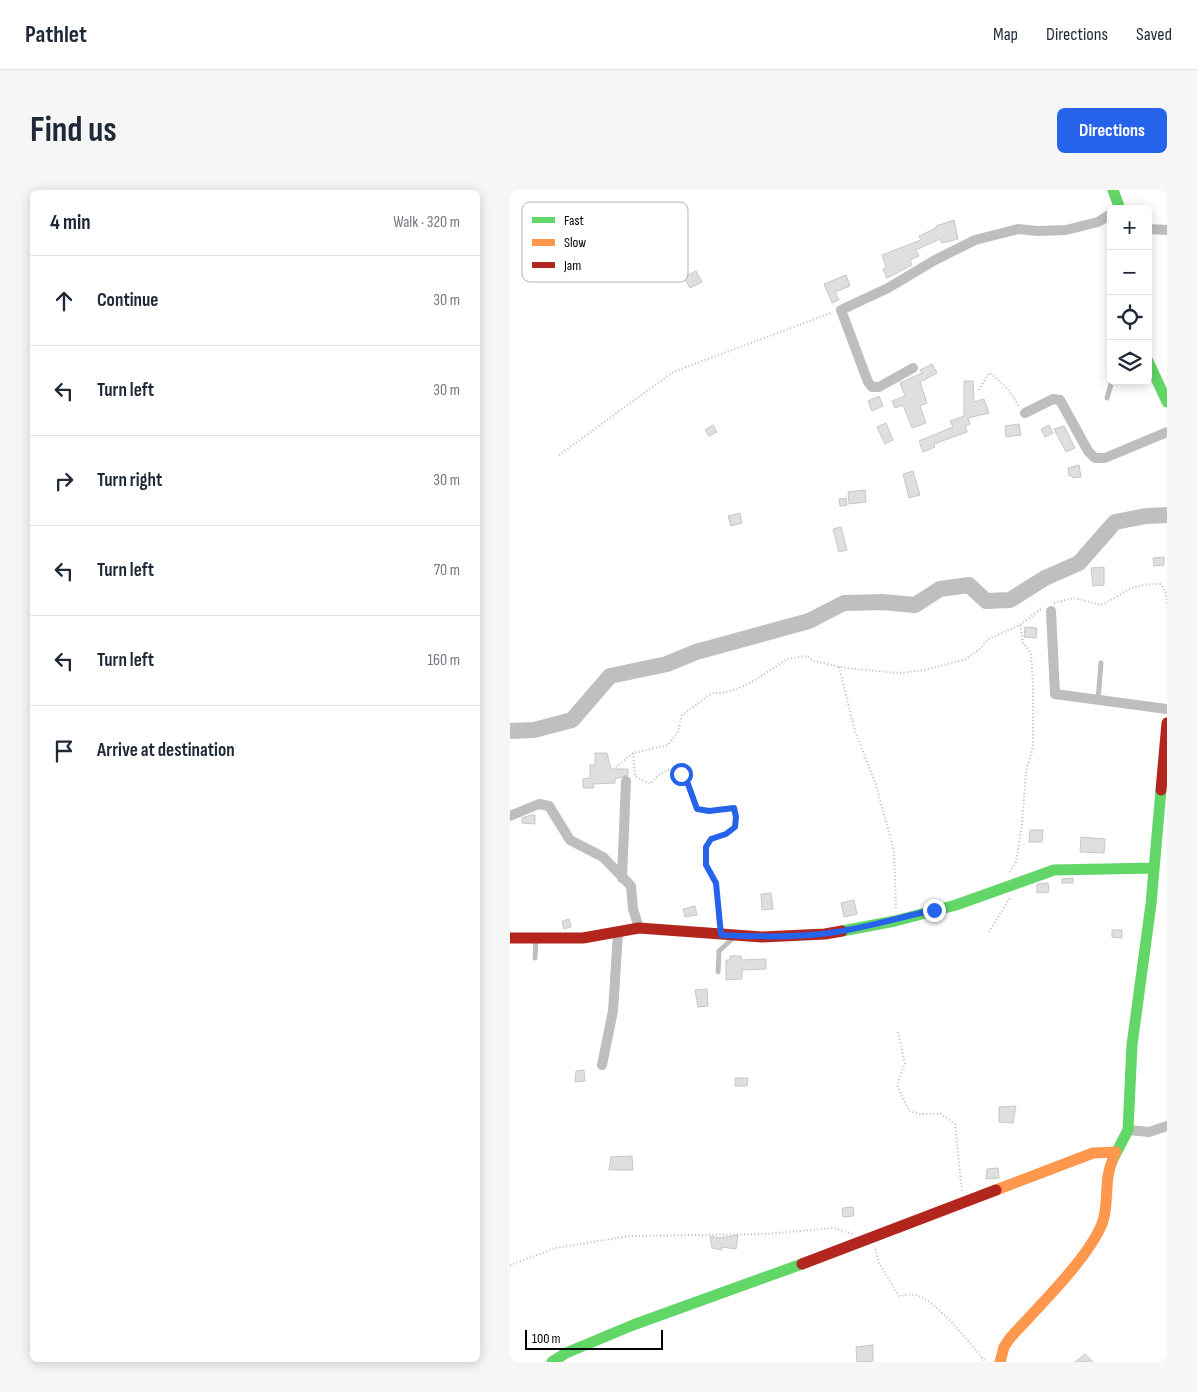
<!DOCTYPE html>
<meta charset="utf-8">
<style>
body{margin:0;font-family:"Sofia Sans Condensed",sans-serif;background:#f6f6f7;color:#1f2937}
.controls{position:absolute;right:15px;top:15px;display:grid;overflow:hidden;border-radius:8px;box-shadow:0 2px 12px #0003}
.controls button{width:45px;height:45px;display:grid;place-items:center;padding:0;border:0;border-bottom:1px solid #e0e1e3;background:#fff;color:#1f2937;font:25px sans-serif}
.scale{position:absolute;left:15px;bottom:12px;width:138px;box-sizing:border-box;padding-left:5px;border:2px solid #000;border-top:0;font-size:14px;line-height:18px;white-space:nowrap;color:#000;-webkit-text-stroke:4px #fff;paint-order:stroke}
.stop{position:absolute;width:15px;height:15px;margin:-11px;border:4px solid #2563eb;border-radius:50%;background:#fff}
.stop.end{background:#2563eb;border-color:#fff;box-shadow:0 1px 5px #0008}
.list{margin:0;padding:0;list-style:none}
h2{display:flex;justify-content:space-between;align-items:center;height:65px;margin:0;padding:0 20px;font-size:21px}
h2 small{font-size:16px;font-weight:400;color:#747a83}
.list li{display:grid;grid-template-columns:32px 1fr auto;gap:15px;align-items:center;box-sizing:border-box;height:90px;padding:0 20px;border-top:1px solid #e0e1e3}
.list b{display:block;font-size:19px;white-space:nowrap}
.list em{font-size:16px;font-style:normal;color:#747a83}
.icon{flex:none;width:28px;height:28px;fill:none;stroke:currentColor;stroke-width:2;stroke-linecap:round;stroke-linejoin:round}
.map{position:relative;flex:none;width:657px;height:1172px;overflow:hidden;border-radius:8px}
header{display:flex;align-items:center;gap:30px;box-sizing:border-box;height:70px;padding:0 25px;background:#fff;border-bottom:1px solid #e0e1e3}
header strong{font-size:24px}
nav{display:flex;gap:28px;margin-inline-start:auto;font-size:18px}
.intro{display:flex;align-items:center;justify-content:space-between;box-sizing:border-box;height:120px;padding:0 30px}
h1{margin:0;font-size:35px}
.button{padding:12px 22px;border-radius:8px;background:#2563eb;color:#fff;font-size:18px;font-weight:700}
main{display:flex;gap:30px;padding:0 30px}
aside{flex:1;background:#fff;border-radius:8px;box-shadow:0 2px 12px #0003}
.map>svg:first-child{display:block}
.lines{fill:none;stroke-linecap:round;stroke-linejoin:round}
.river{stroke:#bfbfbf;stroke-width:16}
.building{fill:#dfdfdf;stroke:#c7c7c7}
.path{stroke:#b9b9b9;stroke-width:2;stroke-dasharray:1 2.5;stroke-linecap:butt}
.lane{stroke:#bebebe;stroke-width:5}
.street{stroke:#bebebe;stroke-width:10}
.fast{stroke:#63d668;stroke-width:11}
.slow{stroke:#ff974d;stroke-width:11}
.jam{stroke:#b3261e;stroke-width:11}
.route{stroke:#2563eb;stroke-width:6}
.key{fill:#fff;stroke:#b2b2b2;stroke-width:1}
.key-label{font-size:14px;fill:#000}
</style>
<header>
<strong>Pathlet</strong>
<nav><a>Map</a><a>Directions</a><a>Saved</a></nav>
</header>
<div class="intro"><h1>Find us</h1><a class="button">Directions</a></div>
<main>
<aside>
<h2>4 min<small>Walk · 320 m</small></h2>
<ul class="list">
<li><svg class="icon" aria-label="ahead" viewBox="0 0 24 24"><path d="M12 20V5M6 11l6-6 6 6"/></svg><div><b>Continue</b></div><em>30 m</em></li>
<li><svg class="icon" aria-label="left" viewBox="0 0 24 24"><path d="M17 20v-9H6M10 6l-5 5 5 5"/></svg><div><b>Turn left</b></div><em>30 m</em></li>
<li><svg class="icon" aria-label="right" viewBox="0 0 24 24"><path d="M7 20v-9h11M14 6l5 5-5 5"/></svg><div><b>Turn right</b></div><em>30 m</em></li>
<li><svg class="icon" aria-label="left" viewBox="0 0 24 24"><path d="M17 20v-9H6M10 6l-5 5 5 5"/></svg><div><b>Turn left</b></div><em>70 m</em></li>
<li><svg class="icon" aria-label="left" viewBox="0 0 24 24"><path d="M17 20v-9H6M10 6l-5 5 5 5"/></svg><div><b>Turn left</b></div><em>160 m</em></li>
<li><svg class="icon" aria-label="arrive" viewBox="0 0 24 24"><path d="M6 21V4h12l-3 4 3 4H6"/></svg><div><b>Arrive at destination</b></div></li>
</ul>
</aside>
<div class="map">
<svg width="657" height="1172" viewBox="0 0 657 1172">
<rect width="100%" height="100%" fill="#fff"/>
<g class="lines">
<path class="river" d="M0 541 24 540 62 530 100 486 157 474 186 462 299 431 334 413 372 412 405 415 430 399 459 395 476 411 500 410 535 388 569 373 605 332 636 326 657 325"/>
</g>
<path class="building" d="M444 30 448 49 432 53 430 49 406 60 409 66 400 70 402 75 377 88 373 79 376 77 372 65 411 50 409 46 426 38V36Z
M186 81 192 92 180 98 174 87Z
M336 85 340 96 325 102 329 110 322 113 314 94Z
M422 174 427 183 410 192 417 213 410 216 416 233 402 238 393 215 385 218 382 211 395 206 390 193 412 183 410 180Z
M454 191H463L464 212 474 209 479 223 458 228 460 234 455 236 457 242 424 254 425 257 413 262 409 251 443 237 440 231 454 226Z
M369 206 373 216 362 221 358 211Z
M376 233 383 250 375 254 367 237Z
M509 234 511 245 496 247 495 236Z
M203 235 207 242 199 246 195 240Z
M539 235 543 243 535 247 531 239Z
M554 236 565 258 556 262 544 239Z
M569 275 571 287 563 288V286H559L558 278Z
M403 281 410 305 399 308 393 284Z
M355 300 356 312 339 314 338 302Z
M336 308 337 315 330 316 329 309Z
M230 323 232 333 221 336 218 326Z
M331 337 337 360 329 362 323 339Z
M654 367V375L644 376 643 368Z
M594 377V395L583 396 581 378Z
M515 437 527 438 526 448 514 447Z
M85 563H97L101 579H118V585L105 589V593L83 594 84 598H73V589L80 588V575H85Z
M21 625H25V634L12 633V628Z
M520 640H533L532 652H519Z
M571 647 595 649 594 663 570 662Z
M563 688V693H552V689Z
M538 693 539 702 527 703V694Z
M261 703 263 719 252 720 251 704Z
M344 710 347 724 334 727 331 713Z
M185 716 187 725 175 727 173 719Z
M59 729 61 737 54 739 52 731Z
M602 740H612V748L602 747Z
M220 766H231L232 770 256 769V779L232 780V789L216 790V770H220Z
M197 799 198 816 188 817 185 800Z
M74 880 75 891 65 892 66 881Z
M225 888H238L237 896H225Z
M506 916 503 933 489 932V917Z
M122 966 123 980H99L101 967Z
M488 978 489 988 476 989 477 979Z
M343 1017 344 1026 333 1027 332 1018Z
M228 1045 226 1059 212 1057V1060L202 1058 200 1046 209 1048Z
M363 1155V1171L347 1172 346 1157Z
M575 1164 583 1172H565Z"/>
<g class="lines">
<path class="path" d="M469 200 479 183C493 192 502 203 509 217
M49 265 163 182 321 123
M544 413 564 408 591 415C615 404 620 393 651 394L656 404 657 416
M329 477 345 541 366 595 384 661 386 718
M123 563 125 586 140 594C172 558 176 598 187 619L199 621 224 618 226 627 225 637 216 643 201 649 196 657V675L206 693 210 732
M106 577 123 563 158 555 168 542 172 525 202 503H212L227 499 245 490 277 469 297 466 303 471 336 478 388 483 415 480 456 469 470 459 478 449 510 435 531 419
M500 682 506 672 512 635 516 582 523 557V493L521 465 519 460 513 453 510 435
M479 742 501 706
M388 842 395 873 387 895 399 921 410 924H431L445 934 452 1001
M365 1059 369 1073 389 1106C394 1105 400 1104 405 1105 426 1109 461 1155 476 1172
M0 1075 46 1058 119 1046 256 1044 323 1038 343 1044"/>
<path class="lane" d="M597 208 602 191
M588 510 591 473
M25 768 26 749
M208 782 209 761 222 749"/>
<path class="street" d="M638 39 657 40
M403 178 369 197H362L358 192 331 120 378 98 425 70 465 50 508 39 527 41 556 40 588 32 601 24
M515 223 543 209 550 210 578 261 585 268H595L657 242
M541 421 545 504 657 519
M0 626 29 614 39 616 60 650 93 667 121 696 123 719 129 738
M112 688 116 591
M92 875 103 821 108 743
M618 940 639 942 657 936"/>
<path class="fast" d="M603 0 610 19
M638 171 657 212
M332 741 385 731 446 715 544 680 644 678
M603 969 618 940 622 855 641 714 651 600
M42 1172 56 1163 123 1135 292 1074"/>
<path class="slow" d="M486 1000 583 963 606 962
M490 1172 494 1157 500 1148C527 1118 577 1070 592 1034 600 1013 593 990 603 969"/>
<path class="jam" d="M651 600 657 533
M0 748H73L129 738 252 747 315 744 332 741
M292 1074 486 1000"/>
</g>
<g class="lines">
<path class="route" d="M171 584 178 594 187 619 199 621 224 618 226 627 225 637 216 644 201 649 196 657V675L206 693 211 745C249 747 289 748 326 742 359 737 391 727 424 720"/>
</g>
<rect x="12" y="12" width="166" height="80" rx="8" class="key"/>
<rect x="22" y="27" width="23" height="6" fill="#63d668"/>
<rect x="22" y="49" width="23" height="7" fill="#ff974d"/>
<rect x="22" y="72" width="23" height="6" fill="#b3261e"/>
<g class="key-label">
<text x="54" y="35">Fast</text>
<text x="54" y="57">Slow</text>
<text x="54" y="80">Jam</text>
</g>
</svg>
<div class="controls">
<button>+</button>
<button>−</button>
<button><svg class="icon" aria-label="locate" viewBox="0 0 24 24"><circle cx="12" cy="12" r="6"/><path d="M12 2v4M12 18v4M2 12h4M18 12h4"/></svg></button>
<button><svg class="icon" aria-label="layers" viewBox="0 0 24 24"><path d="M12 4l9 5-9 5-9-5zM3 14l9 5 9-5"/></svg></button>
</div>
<div class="scale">100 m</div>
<div class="stop" style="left:171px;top:584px"></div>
<div class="stop end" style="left:424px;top:720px"></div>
</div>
</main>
